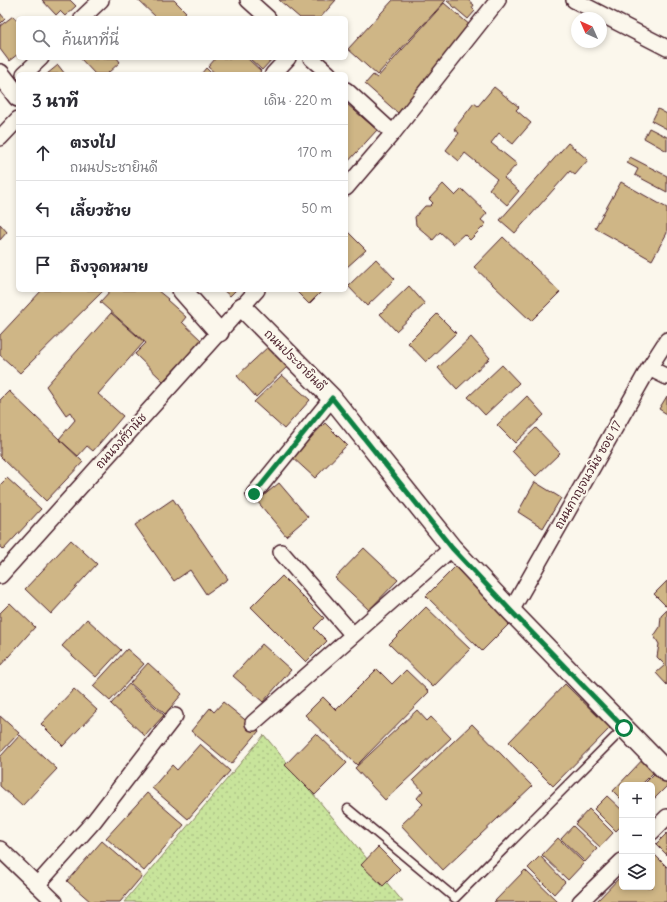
<!DOCTYPE html>
<html lang="th">
<meta charset="utf-8">
<style>
body{margin:0;font-family:Delius,"Playpen Sans Thai",sans-serif;background:#f7f7f7;color:#2b2b33}
.controls{position:absolute;right:12px;bottom:12px;display:grid;overflow:hidden;border-radius:6px;box-shadow:0 2px 6px #0003}
.controls button{width:36px;height:36px;display:grid;place-items:center;padding:0;border:0;border-bottom:1px solid #e1e1e2;background:#fff;color:#2b2b33;font:20px sans-serif}
.compass{position:absolute;left:571px;top:12px;width:36px;height:36px;border-radius:50%;background:#fff;box-shadow:0 2px 6px #0003;rotate:315deg}
.stop{position:absolute;width:12px;height:12px;margin:-9px;border:3px solid #0b8043;border-radius:50%;background:#fff}
.stop.end{background:#0b8043;border-color:#fff;box-shadow:0 1px 4px #0008}
.list{margin:0;padding:0;list-style:none}
h2{display:flex;justify-content:space-between;align-items:center;height:52px;margin:0;padding:0 16px;font-size:17px}
h2 small{font-size:13px;font-weight:400;color:#7c7c81}
.list li{display:grid;grid-template-columns:26px 1fr auto;gap:12px;align-items:center;box-sizing:border-box;height:56px;padding:0 16px;border-top:1px solid #e1e1e2}
.list b{display:block;font-size:15px;white-space:nowrap}
.list p{margin:0;font-size:13px;white-space:nowrap;color:#7c7c81}
.list em{font-size:13px;font-style:normal;color:#7c7c81}
.icon{flex:none;width:22px;height:22px;fill:none;stroke:currentColor;stroke-width:2;stroke-linecap:round;stroke-linejoin:round}
.map{position:relative;flex:none;width:667px;height:902px;overflow:hidden}
.search{position:absolute;background:#fff;box-shadow:0 2px 6px #0003;left:16px;top:16px;width:332px;height:44px;display:flex;align-items:center;gap:10px;box-sizing:border-box;padding:0 14px;border-radius:6px;color:#7c7c81;font-size:15px}
.panel{position:absolute;background:#fff;box-shadow:0 2px 6px #0003;left:16px;top:72px;width:332px;height:220px;border-radius:6px}
.map>svg:first-child{display:block}
.park{fill:url(#park-dots);stroke:#898263}
.building{fill:#cfb686;stroke:#4a1f2b}
.lines{fill:none;stroke-linecap:round;stroke-linejoin:round}
.service-casing{stroke:#4a1f2b;stroke-width:11}
.minor-casing{stroke:#4a1f2b;stroke-width:18}
.tertiary-casing{stroke:#4a1f2b;stroke-width:22}
.service{stroke:#fbf7ec;stroke-width:8}
.minor{stroke:#fbf7ec;stroke-width:15}
.tertiary{stroke:#fbf7ec;stroke-width:19}
.route{stroke:#0b8043;stroke-width:5}
.labels{text-anchor:middle;stroke-width:4;stroke-linejoin:round;paint-order:stroke}
.street-label{font-size:12px;fill:#4a1f2b;stroke:#fbf7ec}
</style>
<div class="map">
<svg width="667" height="902" viewBox="0 0 667 902">
<defs>
<pattern id="park-dots" width="8" height="8" patternUnits="userSpaceOnUse"><rect width="8" height="8" fill="#c8e49b"/><path d="M2 2h.1M6 6h.1" fill="none" stroke="#adc386" stroke-width="1.8" stroke-linecap="round"/></pattern>
</defs>
<rect width="100%" height="100%" fill="#fbf7ec"/>
<filter id="ink" filterUnits="userSpaceOnUse"><feTurbulence type="fractalNoise" baseFrequency=".025" numOctaves="2"/><feDisplacementMap in="SourceGraphic" scale="8" xChannelSelector="R" yChannelSelector="G"/><feConvolveMatrix kernelMatrix="1 2 1 2 8 2 1 2 1" color-interpolation-filters="sRGB"/></filter>
<g filter="url(#ink)">
<path class="park" d="M264 735 403 902H124Z"/>
<path class="building" d="M42 0H70L76 6 65 16 60 11 56 15Z
M138 0H174L186 12 180 18H157Z
M279 0H336L320 18H300Z
M393 0H446L377 75 348 49Z
M447 0H468L474 5 472 8 475 11 468 19 447 1Z
M444 3 471 26 398 113 365 84 373 75 377 78Z
M0 13 5 19 0 24Z
M13 16 18 22V54L9 61 0 49V26Z
M80 58H117L120 62 107 74H95Z
M216 58H247L261 71 258 74H216L208 67Z
M249 58H273L262 70Z
M58 65 65 74H47Z
M206 68 212 74H201Z
M494 87 519 107 516 110 531 123 513 144 499 133 491 143 517 164 504 178 519 191 507 205 489 189 497 179 465 153 459 161 446 150 459 133 454 129 474 103 478 106Z
M347 104 377 130 346 164V105Z
M658 109 667 114V129L652 121Z
M649 128 667 137V151L644 138Z
M568 143 588 160 575 175 570 171 515 233 500 220Z
M630 157 667 176V192L635 175 638 169 627 163Z
M621 182 667 208V233L652 260 595 228Z
M443 184 455 196 462 189 487 213 481 220 486 224 470 240 464 234 453 244 440 232 433 240 416 225 415 217 425 206H430L433 203 429 199Z
M0 224 7 232 0 240Z
M347 231 366 250 346 268V232Z
M503 237 560 292 531 321 474 267Z
M376 259 395 279 367 306 348 286Z
M409 286 425 304 396 331 380 314Z
M42 290H104L20 373 0 355V335Z
M111 290H157L168 299 167 300 186 317 182 322 202 341 163 381 135 354 146 343 100 302Z
M223 290H236L230 296Z
M295 290H323L309 304Z
M111 313 144 342 98 394 123 416 93 451 87 446 78 456 59 439 75 420 70 412 66 415 46 386Z
M437 314 456 333 426 362 408 343Z
M471 337 490 358 457 389 438 368Z
M270 345 289 365 256 397 237 376Z
M502 365 519 383 485 415 468 397Z
M282 375 310 400 284 429 254 402Z
M9 391 83 462 46 501 0 456V400Z
M527 396 544 415 515 443 497 425Z
M667 396V414L659 409Z
M325 423 347 445 315 478 292 457Z
M536 428 560 453 536 476 512 451Z
M7 478 41 509 3 550 0 547V485Z
M535 482 561 498 543 528 518 512Z
M279 483 308 517 286 536 257 501Z
M173 499 228 579 206 594 190 570 174 581 135 525Z
M71 540 97 564 51 614 25 589Z
M364 548 398 580 369 610 335 578Z
M455 567 511 622 482 651 426 596Z
M282 576 324 618 314 628 327 641 306 662 251 607Z
M667 581V607L654 594Z
M10 603 35 627 0 666V613Z
M426 607 470 649 433 687 389 644Z
M667 610V685L656 673 665 665 657 657 659 644 654 636 660 627 661 616Z
M87 619 121 650 96 677 62 646Z
M262 644 291 670 263 702 233 676Z
M127 649 144 664 110 701 93 686Z
M148 663 182 694 165 714 130 683Z
M377 669 392 684 406 670 429 692 357 765 305 715 323 697 336 710Z
M129 684 164 715 145 736 111 704Z
M565 684 610 728 553 786 509 742Z
M74 689 97 710 63 746 41 724Z
M223 702 259 731 231 764 191 731 210 708 214 712Z
M417 710 427 721 431 717 451 738 385 800 355 768Z
M0 716 19 733 0 753Z
M472 724 532 786 443 870 401 825 423 804 417 798 423 791 413 780Z
M316 733 347 763 315 795 285 765Z
M20 735 57 769 22 806 0 786V757Z
M200 744 230 771 188 819 152 788 172 765 177 770Z
M646 756 658 768 641 785H622V800L613 791Z
M659 769 667 776V786L652 801V785H643Z
M147 793 184 825 144 871 106 838Z
M607 796 622 810V825L616 831 594 809Z
M589 809 613 833 600 847 575 824Z
M573 826 597 849 585 862 561 839Z
M667 833V855L656 844Z
M558 838 584 863 568 880 542 855Z
M102 841 142 876 120 902H91L67 881Z
M378 847 400 869 383 886 361 865Z
M652 852 667 867V902H596L622 875V887H652Z
M540 856 565 882 554 894 528 868Z
M525 870 558 902H494Z"/>
<g class="lines">
<defs>
<path id="service" d="M348 809 455 898 624 728"/>
<path id="minor" d="M248 0 268 18
M574 0 667 48
M82 18 101 0
M311 58 329 74
M24 74 41 58
M273 74 288 58
M346 90 393 133
M0 138 18 119
M346 188 393 133 498 0
M649 368 667 377
M254 494 332 398
M281 552 353 635
M0 576 257 290
M511 611 649 368 667 340
M253 723 452 548
M652 832 667 817
M0 849 55 902
M37 885 94 821 175 716
M580 902 622 861"/>
<path id="tertiary" d="M0 74 18 97
M182 290 219 332
M242 307 332 398 452 548 511 611 667 772"/>
</defs>
<use href="#service" class="service-casing"/>
<use href="#minor" class="minor-casing"/>
<use href="#tertiary" class="tertiary-casing"/>
<use href="#service" class="service"/>
<use href="#minor" class="minor"/>
<use href="#tertiary" class="tertiary"/>
</g>
</g>
<g class="lines" filter="url(#ink)">
<path class="route" d="M254 494 332 398 452 548 511 611 624 728"/>
</g>
<g class="labels">
<g class="street-label">
<text transform="translate(295 360) rotate(45)" y="4">ถนนประชายินดี</text>
<text transform="translate(121 441) rotate(-48)" y="4">ถนนวงศ์วานิช</text>
<text transform="translate(588 475) rotate(-60)" y="4">ถนนกาญจนวนิช ซอย 17</text>
</g>
</g>
</svg>
<div class="controls">
<button>+</button>
<button>−</button>
<button><svg class="icon" aria-label="layers" viewBox="0 0 24 24"><path d="M12 4l9 5-9 5-9-5zM3 14l9 5 9-5"/></svg></button>
</div>
<svg class="compass" viewBox="-18 -18 36 36"><path d="M0-13l5 13h-10z" fill="#e53935"/><path d="M0 13l5-13h-10z" fill="#7c7c81"/></svg>
<div class="stop" style="left:624px;top:728px"></div>
<div class="stop end" style="left:254px;top:494px"></div>
<div class="search"><svg class="icon" aria-label="search" viewBox="0 0 24 24"><circle cx="10" cy="10" r="6"/><path d="M15 15l6 6"/></svg>ค้นหาที่นี่</div>
<section class="panel">
<h2>3 นาที<small>เดิน · 220 m</small></h2>
<ul class="list">
<li><svg class="icon" aria-label="ahead" viewBox="0 0 24 24"><path d="M12 20V5M6 11l6-6 6 6"/></svg><div><b>ตรงไป</b><p>ถนนประชายินดี</p></div><em>170 m</em></li>
<li><svg class="icon" aria-label="left" viewBox="0 0 24 24"><path d="M17 20v-9H6M10 6l-5 5 5 5"/></svg><div><b>เลี้ยวซ้าย</b></div><em>50 m</em></li>
<li><svg class="icon" aria-label="arrive" viewBox="0 0 24 24"><path d="M6 21V4h12l-3 4 3 4H6"/></svg><div><b>ถึงจุดหมาย</b></div></li>
</ul>
</section>
</div>
